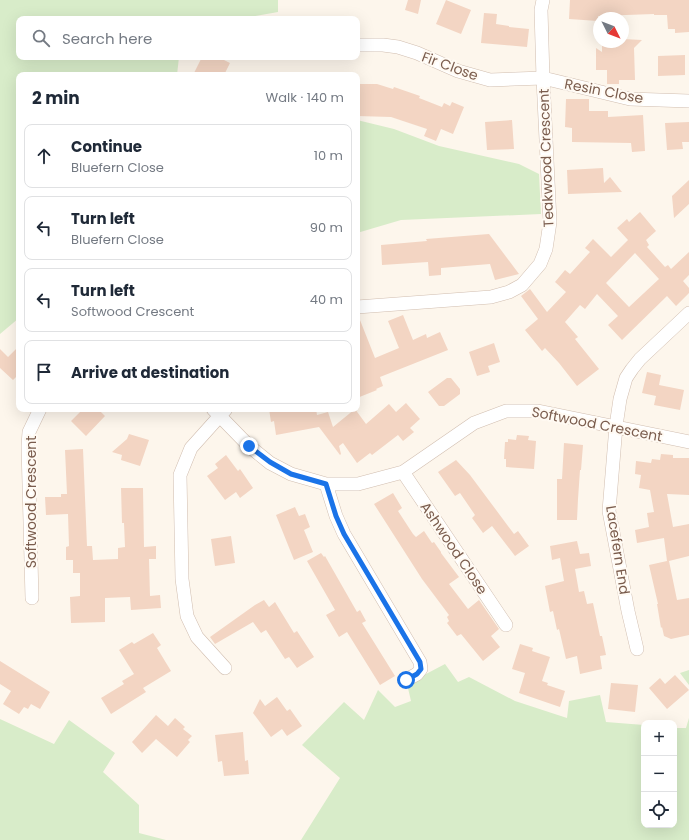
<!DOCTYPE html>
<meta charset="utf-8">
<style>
body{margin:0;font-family:Poppins,sans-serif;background:#f2f2f3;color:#1f2937}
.controls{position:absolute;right:12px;bottom:12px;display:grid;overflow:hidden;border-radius:8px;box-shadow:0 4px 16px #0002}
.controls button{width:36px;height:36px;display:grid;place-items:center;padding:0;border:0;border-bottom:1px solid #e0e1e3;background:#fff;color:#1f2937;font:20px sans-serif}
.compass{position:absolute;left:593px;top:12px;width:36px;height:36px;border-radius:50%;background:#fff;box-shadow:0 4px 16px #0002;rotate:132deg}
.stop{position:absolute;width:12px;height:12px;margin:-9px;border:3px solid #1a73e8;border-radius:50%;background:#fff}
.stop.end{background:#1a73e8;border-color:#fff;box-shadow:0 1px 4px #0008}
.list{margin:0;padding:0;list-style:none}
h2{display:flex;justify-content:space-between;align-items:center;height:52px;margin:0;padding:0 16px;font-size:17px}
h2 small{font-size:13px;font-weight:400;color:#747a83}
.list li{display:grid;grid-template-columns:26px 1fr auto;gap:12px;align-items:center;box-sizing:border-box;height:64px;margin:0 8px 8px;padding:0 8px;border:1px solid #e0e1e3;border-radius:8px}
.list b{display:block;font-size:15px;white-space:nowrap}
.list p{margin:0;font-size:13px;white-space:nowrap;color:#747a83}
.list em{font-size:13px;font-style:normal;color:#747a83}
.icon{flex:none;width:22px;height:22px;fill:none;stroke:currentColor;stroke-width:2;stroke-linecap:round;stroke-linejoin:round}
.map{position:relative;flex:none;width:689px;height:840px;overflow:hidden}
.search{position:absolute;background:#fff;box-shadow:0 4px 16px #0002;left:16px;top:16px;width:344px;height:44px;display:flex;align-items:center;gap:10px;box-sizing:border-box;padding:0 14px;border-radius:8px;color:#747a83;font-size:15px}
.panel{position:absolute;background:#fff;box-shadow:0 4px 16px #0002;left:16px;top:72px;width:344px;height:340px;border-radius:8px}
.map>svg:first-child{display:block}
.green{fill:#d8ecc9}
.building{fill:#f3d5c3;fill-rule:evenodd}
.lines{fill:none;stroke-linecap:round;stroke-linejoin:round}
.street-casing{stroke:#d1beb0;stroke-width:14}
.street{stroke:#fff;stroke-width:13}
.route{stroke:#1a73e8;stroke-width:5}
.labels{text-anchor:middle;stroke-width:4;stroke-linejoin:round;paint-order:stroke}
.street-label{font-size:14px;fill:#7a5c4d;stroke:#fffaf3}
</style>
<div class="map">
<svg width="689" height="840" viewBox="0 0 689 840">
<rect width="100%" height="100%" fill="#fdf6ec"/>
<path class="green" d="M0 0H278V12L250 17 249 19H19V57H179L177 75H19V318L0 334Z
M357 120 394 129 439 146 519 164 539 174 541 214 401 220 357 233Z
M445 664 458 682 469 677 515 701 567 718 569 701 600 695 606 722 644 725V825H674V728H686L689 718V840H301L340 778 302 745 344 702 364 720 378 690 395 707 411 701 407 684Z
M689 670V685L680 673Z
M0 719 54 744 69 720 115 753 103 772 139 805V833L166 840H0Z"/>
<path class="building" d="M408 0H421L418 14 405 10Z
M446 0 471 10 461 34 436 24Z
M570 0H689V32L675 33V29H668L667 15H654V14L598 16V21L569 19Z
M484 13 497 14 496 24 509 26V27L529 29 527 47 481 43Z
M623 39 642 40 634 48 635 80H619V84H607V70H596V48L602 52V42H623Z
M685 55V75L658 76V56Z
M202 57H218L230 63 224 75H193Z
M357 84H377L393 89 394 87 420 96 419 98 442 107 444 103 450 106 452 102 464 107 453 134 441 129 436 141 424 136 427 129 391 117 357 116Z
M566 99H589V111H608V117L643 115 645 151 632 152 631 143 572 142V128L565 127Z
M512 120 514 149 487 150 485 122Z
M689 122V142H682L683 149 667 150 665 123Z
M603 168 604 183 610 177 622 192 568 194 567 170Z
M689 180V204L674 218 672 196Z
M640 212 656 231 646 240 649 245 647 247 665 267 668 265 671 269 689 252V275L683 281 689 288V293L676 306 667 296 622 340 608 325 618 316 597 294 585 309 580 305 565 322 578 337 575 339 599 369 577 386 559 363 545 348 542 351 525 330 538 319 521 296 530 289 547 312 566 292 555 282 565 270 570 274 590 252 585 248 593 239 611 257 628 240 617 228 627 219 629 222ZM635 253 659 279 629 307 606 283Z
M489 234 519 274 495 280 490 264 441 268V275L429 276 428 262 382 265 381 245 427 241 426 239Z
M357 315H358L375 358 399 348 388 321 403 315 413 340 426 334 427 338 440 332 448 350 380 377 383 386 376 389 377 390 357 398Z
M494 343 500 362 488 366 490 372 477 376 469 352Z
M19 346V374L13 380 0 368V349L8 357Z
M647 372 661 375 659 385 684 390 680 410 654 405 656 396 642 393Z
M447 378H451L460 389V394L444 406H439L428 392Z
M406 403 420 419 410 428 414 432 403 441 398 435 372 455 370 453 357 463 343 443 339 446 341 454 340 455 319 427 276 435 274 421 271 422 269 409H316L317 415 328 412 333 427 355 409 366 424 389 404 396 412Z
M83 409H98L105 416 86 436 71 421Z
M129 434 149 440 140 466 121 460 122 455 112 452 127 439Z
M517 435 529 436 528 440 536 441 534 469 506 467V459H504L505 442H508V439L516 440Z
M564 443 583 445 581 470H580L578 499 577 520H557V479H562Z
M83 449 87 546H92L93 560 118 559V548L125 547 124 523H122L121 488H143L144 547 156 546V559H149L150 596 160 595 161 608 131 610 130 597 105 598V622L71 623 70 597 80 596V573H73V560H66V547L69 546 68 514 46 515 45 497H61V494H67L65 450Z
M661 454 673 455V458H689V495L667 494 673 527 689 524V556L669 561 677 600 689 598V635L671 639 664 636 662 627 661 628 657 604H658L649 565 667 561 664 538 637 543 635 530 649 527 647 513 654 512 650 490 639 488 641 475 635 474 636 461 651 463 652 459 660 460Z
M226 455 238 471 240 469 253 488 240 498 236 492 225 500 207 476 218 468 215 464Z
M456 460 470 475 514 534 518 531 529 546 515 556 492 526 483 533 472 518 475 515 460 493 455 496 438 472Z
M393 493 402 508 398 511 413 534 416 537 424 531 432 543 434 542 441 552V553L459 577 449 584 468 609 479 600 499 629 491 636 500 647 483 661 461 634 457 636 447 623 449 621 447 617 449 615 422 579 374 504Z
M295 507 299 516 305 514 310 527 304 530 313 552 294 560 276 515Z
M231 536 235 563 215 566 211 539Z
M577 541 580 554 589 553 591 566 575 569 579 592 584 591 587 604 593 603 600 636H602L606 655 600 656 602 669 580 674 577 656 566 659 559 629 557 630 553 611 550 612 545 586 564 581 560 558 552 560 550 546Z
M321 553 324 557 325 556 357 612 360 610 366 621 362 623 395 676 380 685 347 632 339 637 326 615 335 610 307 561Z
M264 600 269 607 275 602 294 633 297 631 314 657 297 668 289 657 285 659 266 630 261 633 253 622 215 644 210 637 255 605Z
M153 633 161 645 157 648 171 671 143 688 146 692 111 714 101 698 124 684 122 681 134 674 119 650 132 642 134 644Z
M520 644 533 648 532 651 550 657 542 681 548 683 547 685 565 691 560 707 519 693 525 673 512 669Z
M0 661 50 692 40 709 31 704 28 709 24 707 19 714 3 704 11 691 0 684Z
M675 675 689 690 667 709 649 688 660 678 665 684Z
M611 683 638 685 635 712 608 709Z
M277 697 287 711 290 709 302 726 287 736 282 729 271 737 253 713 260 699 265 706Z
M156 715 168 726 175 718 185 727 183 729 192 736 188 740 190 742 177 757 156 739 142 753 132 742Z
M243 732 245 761 248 760 249 774 224 776 222 761 218 762 215 735Z"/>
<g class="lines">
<defs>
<path id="street" d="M357 45H383L398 47 417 53 458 71 490 80 543 78 630 99 689 101
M357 307 491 297 509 292 522 285 540 264 546 249 550 222 543 78 541 10 543 0
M213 409 249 446 270 463 291 474 326 484H358L403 472 474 423 506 411H538L689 442
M403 472 506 625
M326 484 336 516 344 534 420 662 421 669 417 674 406 680
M32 598 28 446 29 432 40 409
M637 649 628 611 609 511 616 426 620 399 626 378 632 369 640 359 689 313
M225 668 197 637 187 616 182 579 180 475 191 448 226 409"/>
</defs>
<use href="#street" class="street-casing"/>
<use href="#street" class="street"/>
</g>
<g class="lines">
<path class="route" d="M249 446 270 462 291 474 326 484 336 516 344 534 420 662 421 669 417 674 406 680"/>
</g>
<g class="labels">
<g class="street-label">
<text transform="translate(450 66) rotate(20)" y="5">Fir Close</text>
<text transform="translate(604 91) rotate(11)" y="5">Resin Close</text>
<text transform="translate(546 158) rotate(-92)" y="5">Teakwood Crescent</text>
<text transform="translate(597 424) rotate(11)" y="5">Softwood Crescent</text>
<text transform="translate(31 502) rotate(-90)" y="5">Softwood Crescent</text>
<text transform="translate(454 548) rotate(56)" y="5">Ashwood Close</text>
<text transform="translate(618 550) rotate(81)" y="5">Lacefern End</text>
</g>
</g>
</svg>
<div class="controls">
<button>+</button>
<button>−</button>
<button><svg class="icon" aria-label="locate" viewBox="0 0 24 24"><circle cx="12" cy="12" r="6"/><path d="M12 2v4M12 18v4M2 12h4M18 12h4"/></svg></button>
</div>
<svg class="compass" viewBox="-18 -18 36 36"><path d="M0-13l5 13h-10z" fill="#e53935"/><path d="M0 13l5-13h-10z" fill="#747a83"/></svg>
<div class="stop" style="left:406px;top:680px"></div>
<div class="stop end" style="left:249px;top:446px"></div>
<div class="search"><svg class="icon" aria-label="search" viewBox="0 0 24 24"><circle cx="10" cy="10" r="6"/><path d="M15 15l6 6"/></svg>Search here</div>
<section class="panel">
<h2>2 min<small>Walk · 140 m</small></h2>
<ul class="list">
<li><svg class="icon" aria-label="ahead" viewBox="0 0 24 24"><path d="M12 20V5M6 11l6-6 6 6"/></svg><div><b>Continue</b><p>Bluefern Close</p></div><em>10 m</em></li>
<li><svg class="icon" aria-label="left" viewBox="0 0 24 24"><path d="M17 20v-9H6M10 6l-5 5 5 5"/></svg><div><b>Turn left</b><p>Bluefern Close</p></div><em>90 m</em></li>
<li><svg class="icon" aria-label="left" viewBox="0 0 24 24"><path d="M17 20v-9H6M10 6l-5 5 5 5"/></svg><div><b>Turn left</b><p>Softwood Crescent</p></div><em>40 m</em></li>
<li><svg class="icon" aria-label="arrive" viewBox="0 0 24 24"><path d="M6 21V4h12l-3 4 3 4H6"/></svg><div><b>Arrive at destination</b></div></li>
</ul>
</section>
</div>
